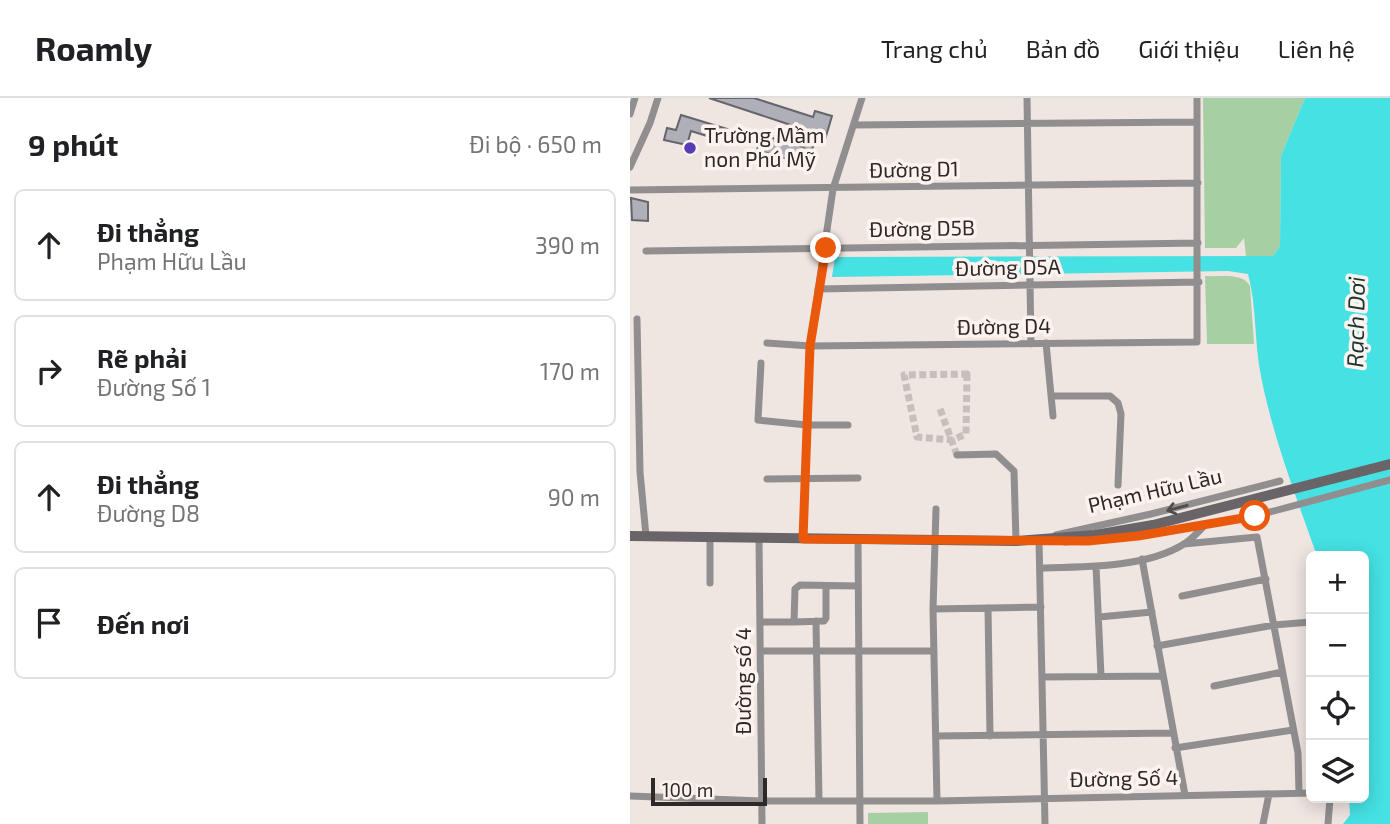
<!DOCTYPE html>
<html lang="vi">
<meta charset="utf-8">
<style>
body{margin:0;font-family:"Exo 2",sans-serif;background:#f2f2f2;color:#202124}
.controls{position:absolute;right:21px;bottom:21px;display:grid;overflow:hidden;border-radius:10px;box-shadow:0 4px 18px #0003}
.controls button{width:63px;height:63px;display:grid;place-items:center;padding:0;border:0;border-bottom:2px solid #e0e0e0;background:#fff;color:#202124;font:35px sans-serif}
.scale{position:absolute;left:21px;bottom:18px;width:116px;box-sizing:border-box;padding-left:7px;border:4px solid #2d2928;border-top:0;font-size:19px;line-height:24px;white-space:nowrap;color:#2d2928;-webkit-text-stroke:5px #fcf3ee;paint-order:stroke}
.stop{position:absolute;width:21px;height:21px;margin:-16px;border:5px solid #ea580c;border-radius:50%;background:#fff}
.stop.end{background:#ea580c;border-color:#fff;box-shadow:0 2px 7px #0008}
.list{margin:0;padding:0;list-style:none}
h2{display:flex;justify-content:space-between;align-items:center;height:91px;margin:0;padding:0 28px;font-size:30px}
h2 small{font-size:23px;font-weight:400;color:#757577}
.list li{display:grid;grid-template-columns:46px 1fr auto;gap:21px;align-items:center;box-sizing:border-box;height:112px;margin:0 14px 14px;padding:0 14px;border:2px solid #e0e0e0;border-radius:10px}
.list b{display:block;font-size:26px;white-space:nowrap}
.list p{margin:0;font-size:23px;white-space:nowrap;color:#757577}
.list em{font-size:23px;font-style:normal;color:#757577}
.icon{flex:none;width:38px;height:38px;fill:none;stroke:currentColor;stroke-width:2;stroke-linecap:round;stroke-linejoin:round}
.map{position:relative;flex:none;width:760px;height:726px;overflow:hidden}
header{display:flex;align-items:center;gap:42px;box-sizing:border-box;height:98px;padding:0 35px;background:#fff;border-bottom:2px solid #e0e0e0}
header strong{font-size:33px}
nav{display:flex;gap:38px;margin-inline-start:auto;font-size:24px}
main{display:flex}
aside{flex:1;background:#fff}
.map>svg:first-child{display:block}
.green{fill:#a6d0a4}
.water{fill:#45e1e3}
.building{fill:#aeafb7;stroke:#65656d;stroke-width:2}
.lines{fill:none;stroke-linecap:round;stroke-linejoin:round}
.street-tunnel{stroke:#c8bfbc;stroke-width:7;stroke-dasharray:7 3.5;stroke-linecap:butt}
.street{stroke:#918e90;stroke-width:7}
.secondary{stroke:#686467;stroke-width:10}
.secondary-bridge{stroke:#686467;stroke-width:10}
.oneway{stroke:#504c4c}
.route{stroke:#ea580c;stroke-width:9}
.poi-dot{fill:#563db5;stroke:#fcf3ee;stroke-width:2.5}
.labels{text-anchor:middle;stroke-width:7;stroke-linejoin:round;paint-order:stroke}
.poi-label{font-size:21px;fill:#2d2928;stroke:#fcf3ee;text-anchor:start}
.street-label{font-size:21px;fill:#2d2928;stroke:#fcf3ee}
.water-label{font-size:23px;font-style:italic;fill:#1a3434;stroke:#fcf3ee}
</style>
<header>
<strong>Roamly</strong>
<nav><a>Trang chủ</a><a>Bản đồ</a><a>Giới thiệu</a><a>Liên hệ</a></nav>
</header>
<main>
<aside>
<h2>9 phút<small>Đi bộ · 650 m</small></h2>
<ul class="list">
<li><svg class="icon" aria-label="ahead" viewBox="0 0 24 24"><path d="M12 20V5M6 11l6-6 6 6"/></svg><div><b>Đi thẳng</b><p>Phạm Hữu Lầu</p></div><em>390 m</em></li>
<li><svg class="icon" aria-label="right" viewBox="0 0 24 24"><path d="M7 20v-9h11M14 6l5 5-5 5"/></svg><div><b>Rẽ phải</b><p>Đường Số 1</p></div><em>170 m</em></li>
<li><svg class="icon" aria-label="ahead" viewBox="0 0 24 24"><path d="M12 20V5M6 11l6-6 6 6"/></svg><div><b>Đi thẳng</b><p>Đường D8</p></div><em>90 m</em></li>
<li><svg class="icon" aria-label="arrive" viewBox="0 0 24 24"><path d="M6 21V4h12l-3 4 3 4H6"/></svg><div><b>Đến nơi</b></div></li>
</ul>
</aside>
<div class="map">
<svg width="760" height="726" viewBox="0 0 760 726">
<rect width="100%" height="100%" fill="#efe5e1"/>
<path class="green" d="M573 0H675L651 58 650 148 643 158H616L614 140 606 150H575Z
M575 178C590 179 613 174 620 188L624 246H577Z
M298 714V726H238V715Z"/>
<path class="water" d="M675 0H760V726H713L720 717 719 700H734V458H687C666 398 643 340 631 278 624 244 627 209 618 176L598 173 202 179 205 159 643 158 650 148 651 58Z"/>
<path class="building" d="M79 0H124L183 19 185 13 202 18 194 45 185 42 178 67 127 52 132 37 174 49 179 33Z
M51 17 97 31 93 43 61 33 57 47 34 42 37 30 46 32Z
M1 100 18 104V123L2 122Z"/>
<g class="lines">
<path class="street-tunnel" d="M337 276 336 336 322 342 287 339 274 277Z
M310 311 327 357"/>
<path class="street" d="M397 0 401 246
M0 16 5 0
M224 27 567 24
M0 69 20 25 28 0
M0 92 568 85
M16 153 568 145
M188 191 569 184
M7 221 10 374 16 438
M137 245 180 248 567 244V0
M416 245 423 318
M131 265 128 322 177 327H218
M421 298H480L488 305 491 316 488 387
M327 357 366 356 384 373 386 443
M137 381 228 380
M306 411 303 511 307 703
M426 437 521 416 650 383
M80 439V485
M129 440 132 726
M173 441 180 248 203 91 232 0
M228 442 230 726
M409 442 415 726
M435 444 508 438 625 418 760 382
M554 446 627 439 668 655 669 694
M512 461 555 697
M466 468 471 578
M410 470C453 469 516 470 554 446 561 442 568 434 574 428
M552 498 636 481
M358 510 360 638
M303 511 411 509
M469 519 522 514
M186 523 189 703
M131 524H164L165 491 170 487 228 488
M164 524 194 523 196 520V488
M527 548 644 527 681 524
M131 553H304
M412 579 533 578
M584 588 652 574
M306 638 543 635
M545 650 663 632
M0 698 132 703H307L681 695
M633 726 639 696
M698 726 700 700"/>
<path class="secondary" d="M0 438 386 443 465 437 523 427"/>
<path class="secondary-bridge" d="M523 427 760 366"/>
</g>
<defs><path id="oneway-shaft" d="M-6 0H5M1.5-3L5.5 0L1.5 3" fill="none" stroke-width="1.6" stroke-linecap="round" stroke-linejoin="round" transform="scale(1.75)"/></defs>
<use class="oneway" href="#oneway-shaft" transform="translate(547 410) rotate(165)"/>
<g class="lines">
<path class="route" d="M196 150 180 248 173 441 458 443 508 438 625 418"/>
</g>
<circle class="poi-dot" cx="60" cy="50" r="7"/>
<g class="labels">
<g class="poi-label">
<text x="74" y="45">Trường Mầm<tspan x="74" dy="24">non Phú Mỹ</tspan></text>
</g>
<g class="street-label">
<text transform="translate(284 72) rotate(-1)" y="7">Đường D1</text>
<text transform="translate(292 131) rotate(-1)" y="7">Đường D5B</text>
<text transform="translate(378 170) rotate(-1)" y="7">Đường D5A</text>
<text transform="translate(374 229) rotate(-1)" y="7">Đường D4</text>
<text transform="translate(525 393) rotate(-13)" y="7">Phạm Hữu Lầu</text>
<text transform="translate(114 583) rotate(-90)" y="7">Đường số 4</text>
<text transform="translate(494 681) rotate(-1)" y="7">Đường Số 4</text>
</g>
<g class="water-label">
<text transform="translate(726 224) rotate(-89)" y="8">Rạch Dơi</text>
</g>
</g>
</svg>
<div class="controls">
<button>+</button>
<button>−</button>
<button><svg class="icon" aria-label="locate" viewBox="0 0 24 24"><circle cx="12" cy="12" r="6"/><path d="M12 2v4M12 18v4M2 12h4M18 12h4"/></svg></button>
<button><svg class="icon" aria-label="layers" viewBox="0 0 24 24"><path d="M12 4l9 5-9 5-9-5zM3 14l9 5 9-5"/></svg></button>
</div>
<div class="scale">100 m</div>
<div class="stop" style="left:625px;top:418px"></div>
<div class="stop end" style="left:196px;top:150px"></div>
</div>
</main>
